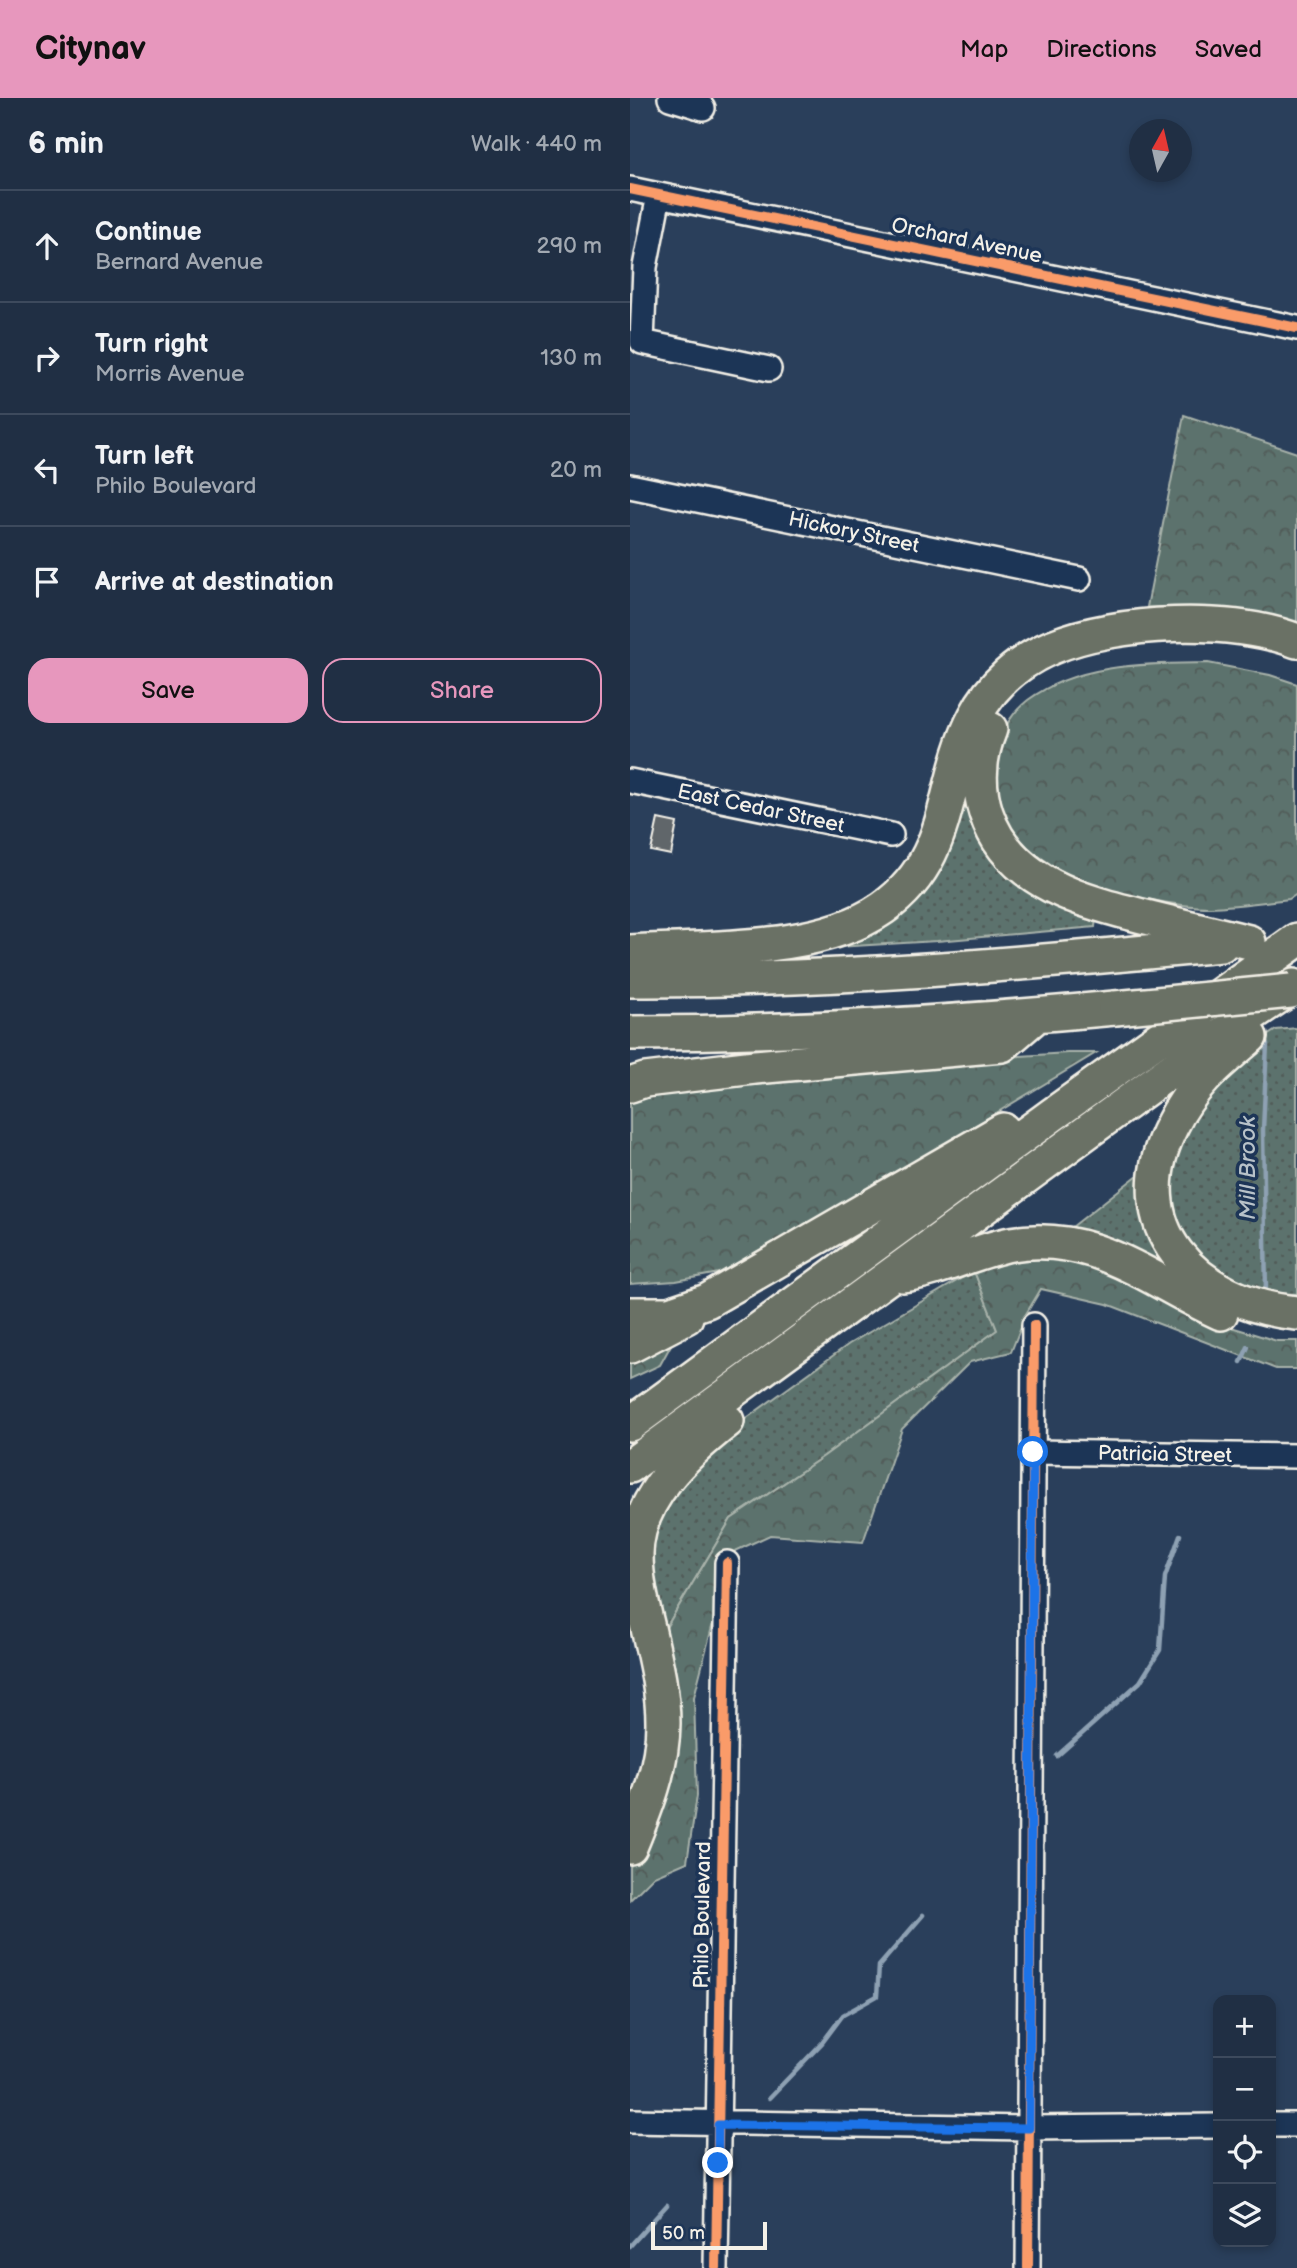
<!DOCTYPE html>
<meta charset="utf-8">
<style>
body{margin:0;font-family:"Balsamiq Sans",sans-serif;background:#2d3b4f;color:#f1f3f6}
.controls{position:absolute;right:21px;bottom:21px;display:grid;overflow:hidden;border-radius:14px;box-shadow:0 4px 10px #0003}
.controls button{width:63px;height:63px;display:grid;place-items:center;padding:0;border:0;border-bottom:2px solid #3d4a5d;background:#202f44;color:#f1f3f6;font:35px sans-serif}
.compass{position:absolute;left:499px;top:21px;width:63px;height:63px;border-radius:50%;background:#202f44;box-shadow:0 4px 10px #0003;rotate:8deg}
.scale{position:absolute;left:21px;bottom:18px;width:116px;box-sizing:border-box;padding-left:7px;border:4px solid #f4f1e8;border-top:0;font-size:19px;line-height:24px;white-space:nowrap;color:#f4f1e8;-webkit-text-stroke:5px #1d3557;paint-order:stroke}
.stop{position:absolute;width:21px;height:21px;margin:-16px;border:5px solid #1a73e8;border-radius:50%;background:#fff}
.stop.end{background:#1a73e8;border-color:#fff;box-shadow:0 2px 7px #0008}
.list{margin:0;padding:0;list-style:none}
h2{display:flex;justify-content:space-between;align-items:center;height:91px;margin:0;padding:0 28px;font-size:30px}
h2 small{font-size:23px;font-weight:400;color:#a2a9b2}
.list li{display:grid;grid-template-columns:46px 1fr auto;gap:21px;align-items:center;box-sizing:border-box;height:112px;padding:0 28px;border-top:2px solid #3d4a5d}
.list b{display:block;font-size:26px;white-space:nowrap}
.list p{margin:0;font-size:23px;white-space:nowrap;color:#a2a9b2}
.list em{font-size:23px;font-style:normal;color:#a2a9b2}
.actions{display:flex;gap:14px;padding:21px 28px}
.actions a{flex:1;padding:16px 0;border:2px solid #e797bd;border-radius:21px;text-align:center;font-size:24px;color:#e797bd}
.actions .main{background:#e797bd;color:#111}
.icon{flex:none;width:38px;height:38px;fill:none;stroke:currentColor;stroke-width:2;stroke-linecap:round;stroke-linejoin:round}
.map{position:relative;flex:none;width:667px;height:2170px;overflow:hidden}
header{display:flex;align-items:center;gap:42px;box-sizing:border-box;height:98px;padding:0 35px;background:#e797bd;color:#111}
header strong{font-size:33px}
nav{display:flex;gap:38px;margin-inline-start:auto;font-size:24px}
main{display:flex}
aside{flex:1;background:#202f44}
.map>svg:first-child{display:block}
.green{fill:url(#green-dots);stroke:#a8b2aa;stroke-width:2}
.forest{fill:url(#forest-crowns);stroke:#a8b2aa;stroke-width:2}
.lines{fill:none;stroke-linecap:round;stroke-linejoin:round}
.stream{stroke:#8ea1b3;stroke-width:4.5}
.building{fill:#60666b;stroke:#f4f1e8;stroke-width:2}
.minor-casing{stroke:#f4f1e8;stroke-width:28}
.highway-casing{stroke:#f4f1e8;stroke-width:38}
.minor{stroke:#1d3557;stroke-width:23}
.highway{stroke:#6b7165;stroke-width:33}
.highway-bridge-casing{stroke:#f4f1e8;stroke-width:38;stroke-linecap:butt}
.highway-bridge{stroke:#6b7165;stroke-width:33}
.cycleway-casing{stroke:#1d3557;stroke-width:15}
.cycleway{stroke:#fa9b69;stroke-width:10}
.route{stroke:#1a73e8;stroke-width:9}
.labels{text-anchor:middle;stroke-width:7;stroke-linejoin:round;paint-order:stroke}
.street-label{font-size:21px;fill:#f4f1e8;stroke:#1d3557}
.water-label{font-size:23px;font-style:italic;fill:#b8c2c9;stroke:#1d3557}
</style>
<header>
<strong>Citynav</strong>
<nav><a>Map</a><a>Directions</a><a>Saved</a></nav>
</header>
<main>
<aside>
<h2>6 min<small>Walk · 440 m</small></h2>
<ul class="list">
<li><svg class="icon" aria-label="ahead" viewBox="0 0 24 24"><path d="M12 20V5M6 11l6-6 6 6"/></svg><div><b>Continue</b><p>Bernard Avenue</p></div><em>290 m</em></li>
<li><svg class="icon" aria-label="right" viewBox="0 0 24 24"><path d="M7 20v-9h11M14 6l5 5-5 5"/></svg><div><b>Turn right</b><p>Morris Avenue</p></div><em>130 m</em></li>
<li><svg class="icon" aria-label="left" viewBox="0 0 24 24"><path d="M17 20v-9H6M10 6l-5 5 5 5"/></svg><div><b>Turn left</b><p>Philo Boulevard</p></div><em>20 m</em></li>
<li><svg class="icon" aria-label="arrive" viewBox="0 0 24 24"><path d="M6 21V4h12l-3 4 3 4H6"/></svg><div><b>Arrive at destination</b></div></li>
</ul>
<div class="actions"><a class="main">Save</a><a>Share</a></div>
</aside>
<div class="map">
<svg width="667" height="2170" viewBox="0 0 667 2170">
<defs>
<pattern id="green-dots" width="8" height="8" patternUnits="userSpaceOnUse" patternTransform="scale(1.75)"><rect width="8" height="8" fill="#5b726d"/><path d="M2 2h.1M6 6h.1" fill="none" stroke="#515b58" stroke-width="1.8" stroke-linecap="round"/></pattern>
<pattern id="forest-crowns" width="20" height="18" patternUnits="userSpaceOnUse" patternTransform="scale(1.75)"><rect width="20" height="18" fill="#5b726d"/><path d="M2 6a3 3 0 1 1 6 0M12 15a3 3 0 1 1 6 0" fill="none" stroke="#515b58"/></pattern>
</defs>
<rect width="100%" height="100%" fill="#2a3f5b"/>
<filter id="ink" filterUnits="userSpaceOnUse"><feTurbulence type="fractalNoise" baseFrequency=".0143" numOctaves="2"/><feDisplacementMap in="SourceGraphic" scale="14" xChannelSelector="R" yChannelSelector="G"/><feConvolveMatrix kernelMatrix="1 2 1 2 8 2 1 2 1" color-interpolation-filters="sRGB"/></filter>
<g filter="url(#ink)">
<path class="green" d="M338 665 342 696 466 819 465 829 307 843 156 852 241 829Z
M667 930V1196L621 1194 569 1165 544 1120 537 1081 560 1013 614 953 646 932Z
M513 1073 561 1187 437 1133Z
M344 1173 367 1232 194 1358 101 1421 31 1538 15 1452 41 1397 71 1353 219 1246Z"/>
<path class="forest" d="M554 317 667 355V530L567 510 517 509Z
M578 565 640 577 667 586V796L659 801C633 804 606 808 580 809 548 809 484 796 455 784 416 768 371 737 365 693 364 683 366 671 367 661 369 637 379 617 398 602 449 564 518 566 578 565Z
M438 955H466L105 1172 46 1183 0 1186V1003L102 976Z
M414 1151 511 1184 578 1222 647 1243H667V1271H646L477 1206 411 1191 396 1216 381 1254 340 1264 272 1331 233 1444 140 1437 101 1455 64 1599 67 1698 57 1764 24 1778 0 1802V1769L27 1715 31 1538 101 1421 194 1358 367 1232 344 1173Z
M47 1236 30 1267 0 1281V1259Z"/>
<g class="lines">
<path class="stream" d="M636 1194 633 1032 637 946
M611 1264 618 1249
M427 1658 510 1584 530 1552 535 1479 550 1437
M139 2000 192 1945 213 1917 247 1898 249 1868 293 1817
M0 2148 37 2107"/>
</g>
<path class="building" d="M28 721 47 725 41 757 21 753Z"/>
<g class="lines">
<defs>
<path id="minor" d="M40 0 73 10
M0 91 667 230
M29 97 15 169 12 244 139 271
M0 388 449 481
M0 683 261 737
M403 1354 667 1358
M0 2023 399 2030 588 2028
M641 2027H667
M86 2170 97 1465
M398 2170 404 1227"/>
<path id="highway" d="M360 631C349 658 347 687 356 715 379 786 455 804 520 820 553 828 586 836 619 844
M0 854C76 849 189 855 253 810 324 760 310 686 345 619 361 587 389 563 422 549 486 522 602 518 667 543
M0 882C198 883 394 866 591 847
M0 935C162 935 323 925 485 910
M620 939C588 966 561 988 542 1027 490 1128 566 1206 667 1215
M0 987 15 982 125 969 372 947 407 917
M273 1177C311 1172 344 1153 381 1146 465 1132 520 1183 591 1215
M0 1216H39L77 1203 373 1032
M0 1248 56 1219
M0 1326 422 1017 667 842
M0 1368 576 947 664 888
M0 1749C16 1710 33 1668 33 1625 33 1593 25 1561 18 1530 12 1506 6 1481 6 1456 7 1400 56 1355 97 1323"/>
</defs>
<use href="#minor" class="minor-casing"/>
<use href="#highway" class="highway-casing"/>
<use href="#minor" class="minor"/>
<use href="#highway" class="highway"/>
<defs>
<path id="highway-bridge" d="M485 910 661 893"/>
</defs>
<use href="#highway-bridge" class="highway-bridge-casing"/>
<use href="#highway-bridge" class="highway-bridge"/>
<defs>
<path id="cycleway" d="M0 91 667 230
M86 2170 97 1465
M398 2170 404 1227"/>
</defs>
<use href="#cycleway" class="cycleway-casing"/>
<use href="#cycleway" class="cycleway"/>
</g>
</g>
<g class="lines" filter="url(#ink)">
<path class="route" d="M88 2065V2027L399 2030 403 1354"/>
</g>
<g class="labels">
<g class="street-label">
<text transform="translate(337 142) rotate(12)" y="7">Orchard Avenue</text>
<text transform="translate(224 434) rotate(12)" y="7">Hickory Street</text>
<text transform="translate(131 710) rotate(12)" y="7">East Cedar Street</text>
<text transform="translate(535 1356) rotate(1)" y="7">Patricia Street</text>
<text transform="translate(72 1817) rotate(-89)" y="7">Philo Boulevard</text>
</g>
<g class="water-label">
<text transform="translate(617 1070) rotate(-90)" y="8">Mill Brook</text>
</g>
</g>
</svg>
<div class="controls">
<button>+</button>
<button>−</button>
<button><svg class="icon" aria-label="locate" viewBox="0 0 24 24"><circle cx="12" cy="12" r="6"/><path d="M12 2v4M12 18v4M2 12h4M18 12h4"/></svg></button>
<button><svg class="icon" aria-label="layers" viewBox="0 0 24 24"><path d="M12 4l9 5-9 5-9-5zM3 14l9 5 9-5"/></svg></button>
</div>
<svg class="compass" viewBox="-18 -18 36 36"><path d="M0-13l5 13h-10z" fill="#e53935"/><path d="M0 13l5-13h-10z" fill="#a2a9b2"/></svg>
<div class="scale">50 m</div>
<div class="stop" style="left:403px;top:1354px"></div>
<div class="stop end" style="left:88px;top:2065px"></div>
</div>
</main>
